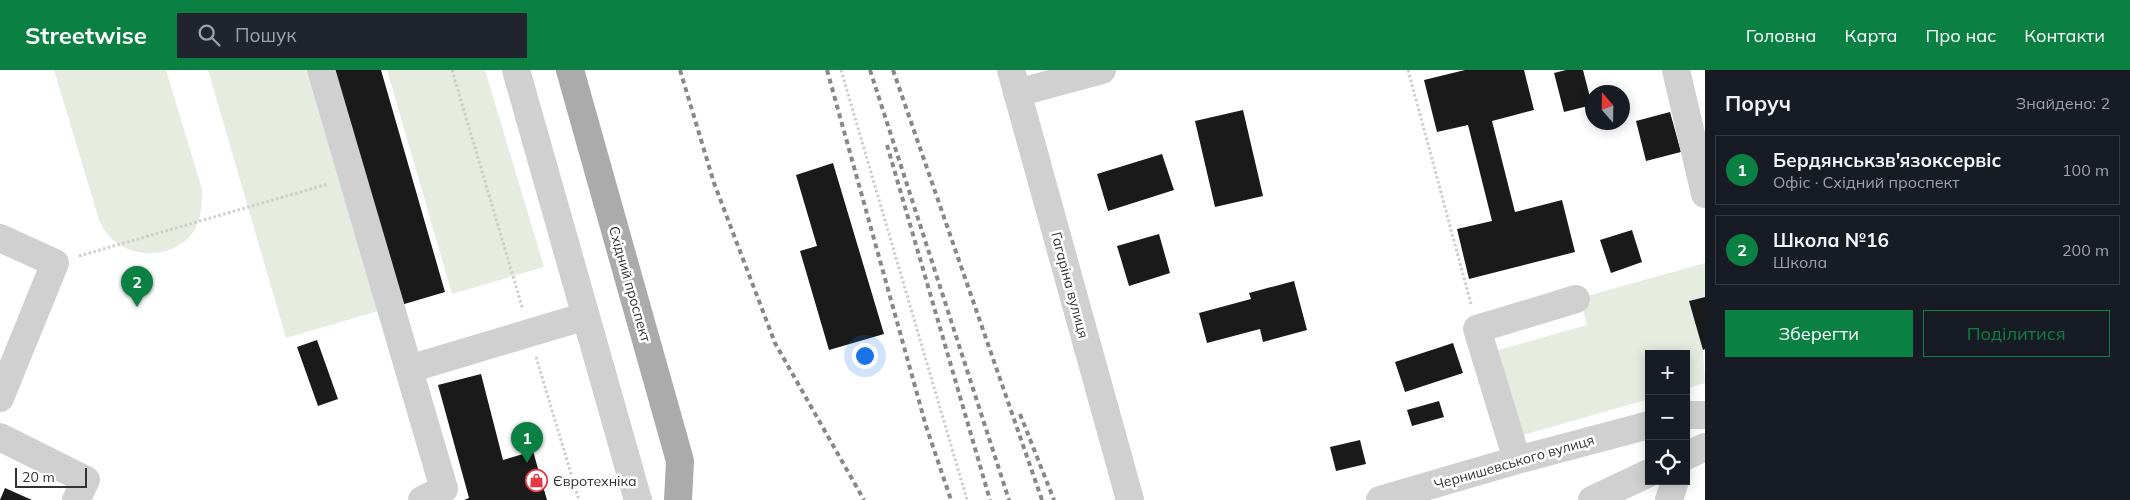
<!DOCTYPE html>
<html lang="uk">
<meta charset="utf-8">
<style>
body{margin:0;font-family:Mulish,sans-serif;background:#20242c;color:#f1f3f6}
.controls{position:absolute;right:15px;bottom:15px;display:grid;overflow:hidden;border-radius:0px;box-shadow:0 2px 12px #0003}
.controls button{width:45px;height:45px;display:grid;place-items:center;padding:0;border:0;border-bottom:1px solid #363941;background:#171b24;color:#f1f3f6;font:25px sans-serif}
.compass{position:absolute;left:1585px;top:15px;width:45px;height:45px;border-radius:50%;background:#171b24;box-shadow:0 2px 12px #0003;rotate:340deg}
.scale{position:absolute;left:15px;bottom:12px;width:72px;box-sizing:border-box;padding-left:5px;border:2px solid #333;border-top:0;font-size:14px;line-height:18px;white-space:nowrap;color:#333;-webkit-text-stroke:4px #fff;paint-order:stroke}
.you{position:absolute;left:864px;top:285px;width:18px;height:18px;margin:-12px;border:4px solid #fff;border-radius:50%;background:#1a73e8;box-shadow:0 0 0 8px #1a73e833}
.badge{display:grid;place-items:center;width:32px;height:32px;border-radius:50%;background:#0b8043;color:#fff;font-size:16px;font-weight:700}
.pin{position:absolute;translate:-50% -41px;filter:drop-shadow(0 1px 2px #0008)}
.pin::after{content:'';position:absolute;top:26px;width:18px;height:15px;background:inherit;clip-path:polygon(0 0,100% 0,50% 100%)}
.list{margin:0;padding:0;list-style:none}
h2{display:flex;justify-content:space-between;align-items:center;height:65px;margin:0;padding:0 20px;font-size:21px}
h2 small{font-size:16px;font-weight:400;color:#9ea1a6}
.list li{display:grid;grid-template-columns:32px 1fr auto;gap:15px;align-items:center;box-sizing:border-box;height:70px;margin:0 10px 10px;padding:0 10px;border:1px solid #363941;border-radius:0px}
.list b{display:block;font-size:19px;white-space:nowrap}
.list p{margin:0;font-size:16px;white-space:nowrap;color:#9ea1a6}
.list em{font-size:16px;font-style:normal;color:#9ea1a6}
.actions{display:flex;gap:10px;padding:15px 20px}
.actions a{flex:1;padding:11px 0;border:1px solid #0b8043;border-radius:0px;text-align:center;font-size:18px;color:#0b8043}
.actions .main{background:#0b8043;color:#fff}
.icon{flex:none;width:28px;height:28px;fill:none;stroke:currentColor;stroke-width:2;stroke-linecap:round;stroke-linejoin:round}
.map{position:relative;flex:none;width:1705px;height:430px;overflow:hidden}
header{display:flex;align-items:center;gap:30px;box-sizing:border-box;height:70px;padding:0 25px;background:#0b8043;color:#fff}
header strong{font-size:24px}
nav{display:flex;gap:28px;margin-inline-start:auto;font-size:18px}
.search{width:350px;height:45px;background:#20242c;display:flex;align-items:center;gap:12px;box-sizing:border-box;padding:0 18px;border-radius:0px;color:#9ea1a6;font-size:19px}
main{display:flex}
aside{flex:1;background:#171b24}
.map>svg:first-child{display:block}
.green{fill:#e6ecdf}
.building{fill:#1a1a1a}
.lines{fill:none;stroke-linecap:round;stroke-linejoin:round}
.path{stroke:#cdcdcd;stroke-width:3;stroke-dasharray:2.5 2.5;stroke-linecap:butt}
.minor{stroke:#d0d0d0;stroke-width:28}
.major{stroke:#ababab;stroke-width:28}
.rail{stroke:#888;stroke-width:4;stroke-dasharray:5 4;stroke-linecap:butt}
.labels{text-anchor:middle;stroke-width:5;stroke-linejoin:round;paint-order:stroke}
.street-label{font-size:14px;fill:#333;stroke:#fff}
.poi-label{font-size:14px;fill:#333;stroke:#fff;text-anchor:start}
</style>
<header>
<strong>Streetwise</strong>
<div class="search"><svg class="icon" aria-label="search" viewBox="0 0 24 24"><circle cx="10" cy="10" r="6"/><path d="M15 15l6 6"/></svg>Пошук</div>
<nav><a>Головна</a><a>Карта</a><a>Про нас</a><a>Контакти</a></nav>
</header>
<main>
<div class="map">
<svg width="1705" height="430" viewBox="0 0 1705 430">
<rect width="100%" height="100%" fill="#fff"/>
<path class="green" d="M54 0H166L202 119C202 132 202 144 196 157 181 188 132 192 109 166 105 162 102 155 99 150Z
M208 0H306L378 241 286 268Z
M387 0H485L544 197 452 224Z
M1705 193V227L1690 231 1703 280 1705 313 1686 319V284H1649V329L1520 366 1495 281 1587 255 1580 228Z"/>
<path class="building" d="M333 0H381L445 222 401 235Z
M1465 0H1524L1534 40 1492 51 1515 142 1562 130 1575 182 1469 209 1457 159 1492 151 1468 55 1437 62 1424 10Z
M1566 0H1583L1592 35 1564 42 1554 3Z
M1243 40 1263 126 1215 137 1195 51Z
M1670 42 1681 82 1646 91 1636 51Z
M1162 84 1174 120 1108 141 1097 104Z
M833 93 884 264 829 280 800 181 817 176 796 105Z
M1632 160 1642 192 1611 203 1600 170Z
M1159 164 1170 203 1129 216 1117 176Z
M1294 211 1307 260 1263 272 1260 259 1207 273 1199 243 1251 229 1249 223Z
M1705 227V279L1703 280 1689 231Z
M317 270 338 329 318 336 297 277Z
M1453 273 1463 303 1405 322 1395 292Z
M481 304 503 390 533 381 547 430H464L469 428 438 315Z
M1439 331 1444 347 1412 356 1407 340Z
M1360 370 1366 394 1336 401 1330 377Z
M5 418 32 430H0Z"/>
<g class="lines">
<path class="path" d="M452 0 523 240
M841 0 967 430
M1408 0 1471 234
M79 186 328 114
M536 287 579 430"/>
<path class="minor" d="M321 0 444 419 422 430
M516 0 638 430
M1011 0 1130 430
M1676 0 1705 124
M1017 23 1102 0
M0 168 55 193 0 328
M409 299 586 246
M1686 345H1705
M0 367 86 410 76 430
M1686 386 1705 377
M1517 390 1477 259 1576 229
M1380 430 1517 390 1649 355
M1592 430 1649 403
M1669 430 1675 411"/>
<path class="major" d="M570 0 680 391 678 430"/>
<path class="rail" d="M680 0 714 113 775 273 864 430
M827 0 926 356 951 430
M870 0 1009 430
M893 0 1042 430
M887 75 990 430
M1020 344 1054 430"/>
</g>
<defs>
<symbol id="shop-ring" viewBox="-11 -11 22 22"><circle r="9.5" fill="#fff" stroke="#e63946" stroke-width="1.5"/><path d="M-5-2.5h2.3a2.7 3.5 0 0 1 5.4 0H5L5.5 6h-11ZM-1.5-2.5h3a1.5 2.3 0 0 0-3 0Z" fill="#e63946"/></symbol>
</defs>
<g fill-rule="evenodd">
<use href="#shop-ring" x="524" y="398" width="25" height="25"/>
</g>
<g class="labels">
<g class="street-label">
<text transform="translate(630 214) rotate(74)" y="5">Східний проспект</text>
<text transform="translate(1070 215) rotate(75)" y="5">Гагаріна вулиця</text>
<text transform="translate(1514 392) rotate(-16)" y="5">Чернишевського вулиця</text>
</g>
<g class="poi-label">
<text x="553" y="416">Євротехніка</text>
</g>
</g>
</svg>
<div class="controls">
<button>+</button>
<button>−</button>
<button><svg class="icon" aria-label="locate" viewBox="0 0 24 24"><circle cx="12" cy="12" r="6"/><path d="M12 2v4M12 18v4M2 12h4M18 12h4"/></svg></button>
</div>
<svg class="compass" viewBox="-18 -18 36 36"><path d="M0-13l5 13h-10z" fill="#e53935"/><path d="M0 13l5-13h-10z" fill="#9ea1a6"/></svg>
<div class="scale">20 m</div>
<div class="you"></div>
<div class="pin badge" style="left:527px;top:393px">1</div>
<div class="pin badge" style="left:137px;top:237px">2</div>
</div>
<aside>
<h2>Поруч<small>Знайдено: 2</small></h2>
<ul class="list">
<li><span class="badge">1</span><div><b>Бердянськзв'язоксервіс</b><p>Офіс · Східний проспект</p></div><em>100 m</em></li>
<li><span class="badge">2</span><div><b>Школа №16</b><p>Школа</p></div><em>200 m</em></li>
</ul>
<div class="actions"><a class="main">Зберегти</a><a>Поділитися</a></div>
</aside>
</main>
